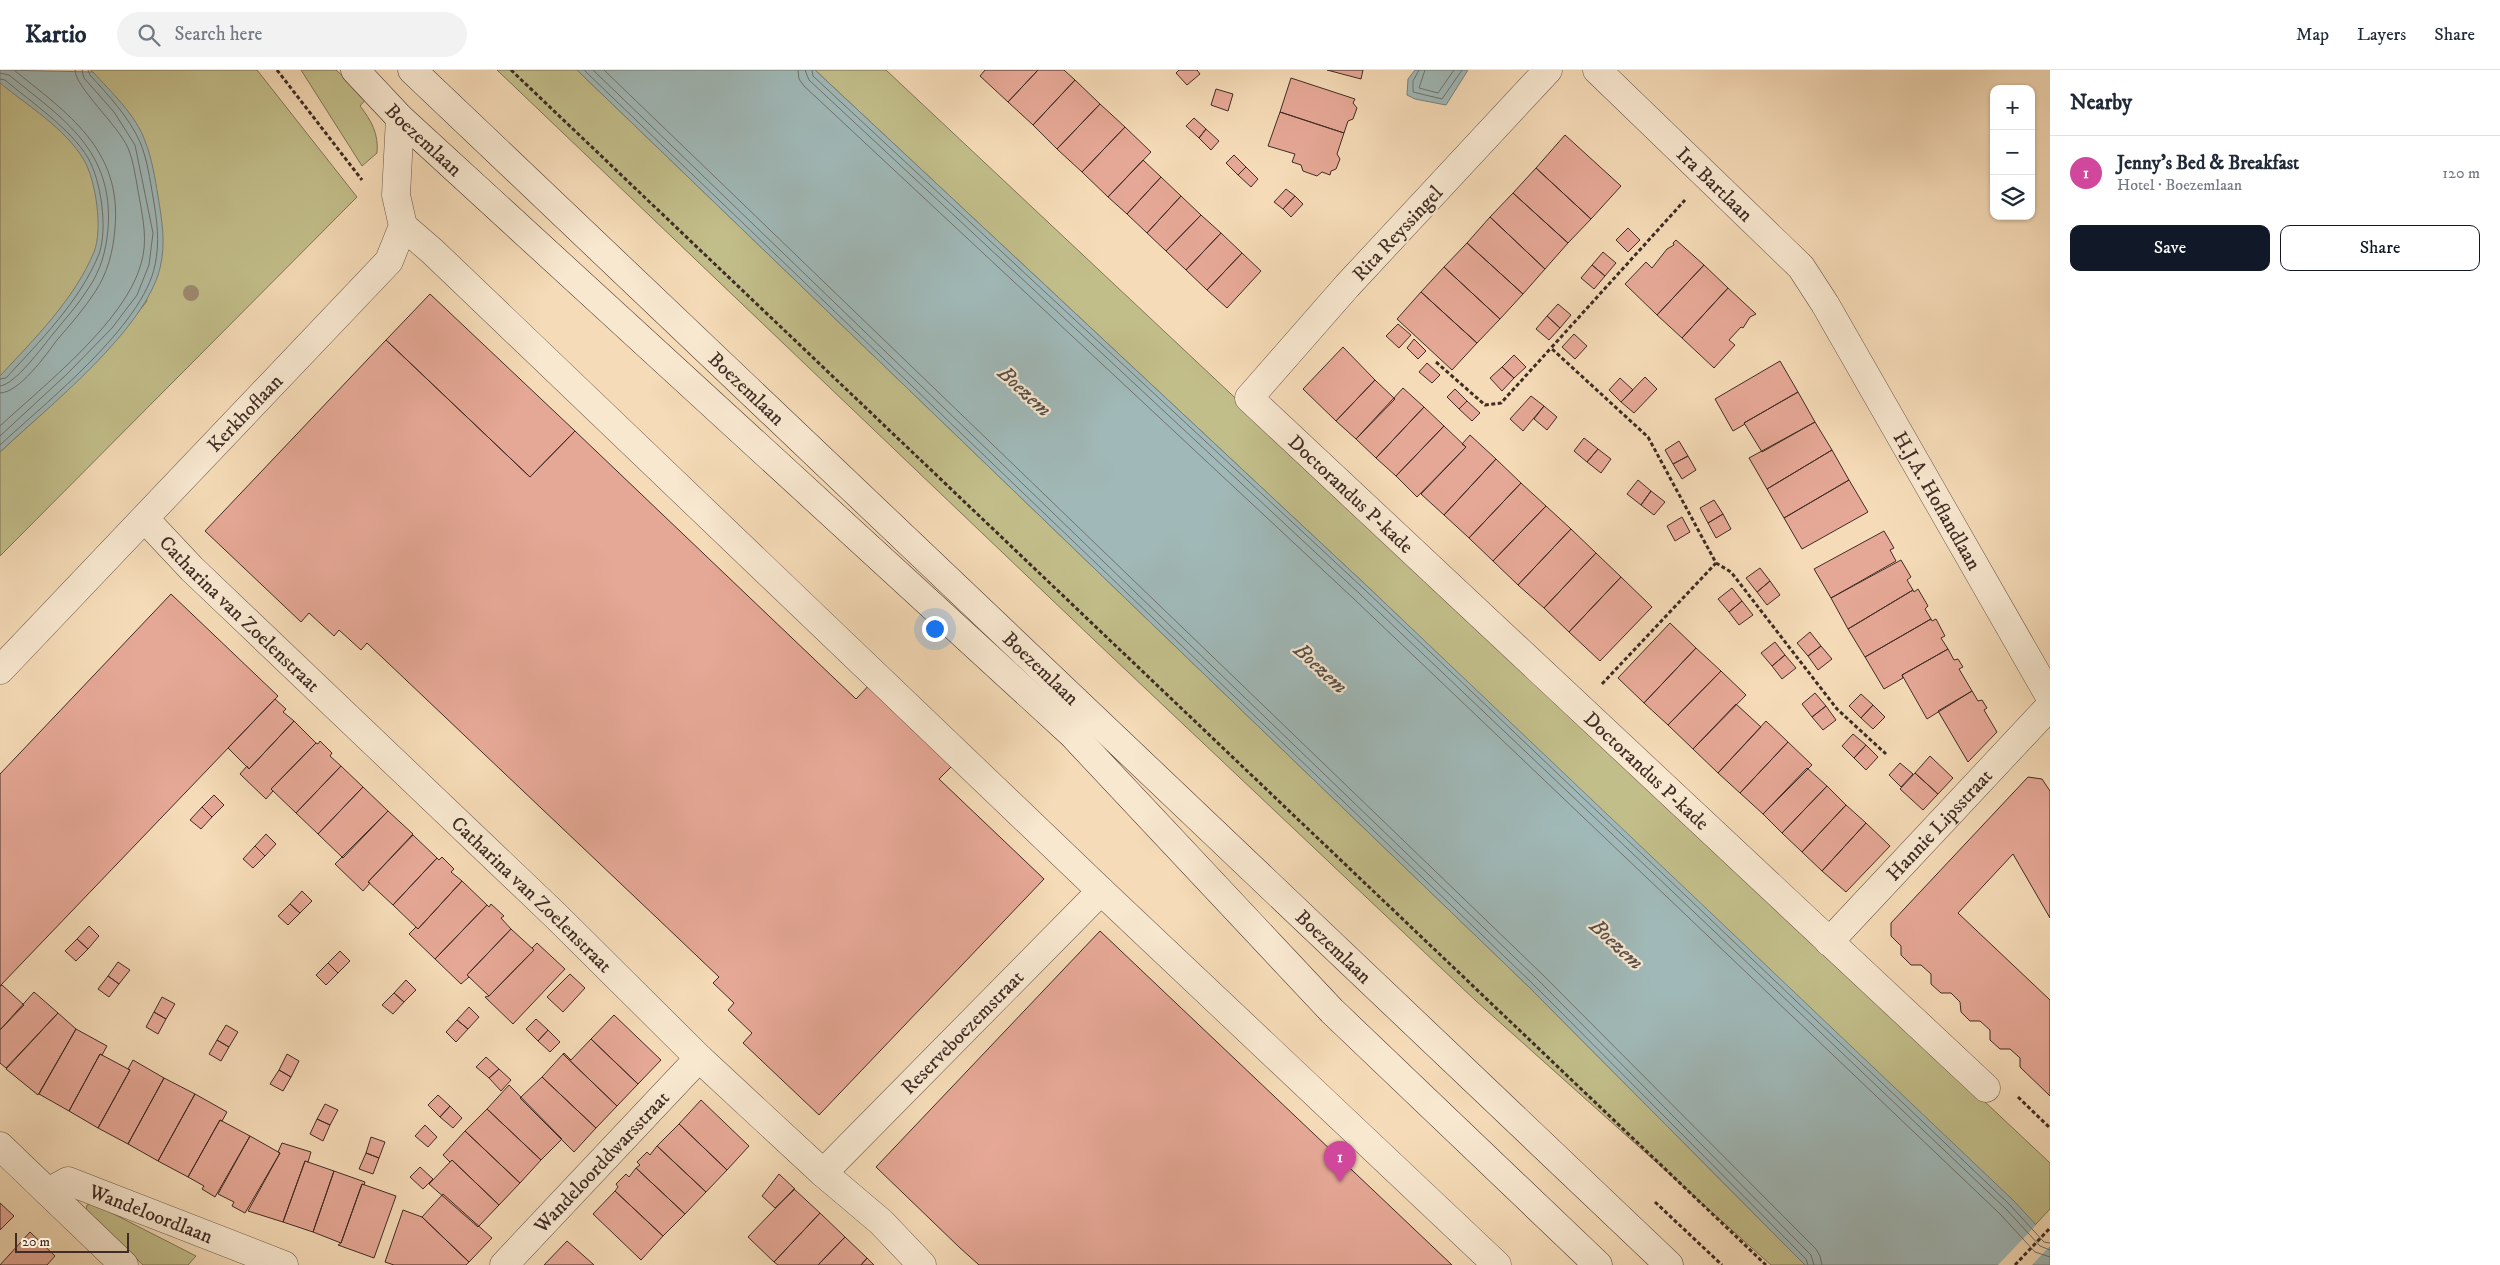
<!DOCTYPE html>
<meta charset="utf-8">
<style>
body{margin:0;font-family:"IM FELL DW Pica",serif;background:#f2f2f3;color:#1f2937}
.controls{position:absolute;right:15px;top:15px;display:grid;overflow:hidden;border-radius:10px;box-shadow:0 1px 4px #0004}
.controls button{width:45px;height:45px;display:grid;place-items:center;padding:0;border:0;border-bottom:1px solid #e0e1e3;background:#fff;color:#1f2937;font:25px sans-serif}
.scale{position:absolute;left:15px;bottom:12px;width:114px;box-sizing:border-box;padding-left:5px;border:2px solid #402c25;border-top:0;font-size:14px;line-height:18px;white-space:nowrap;color:#402c25;-webkit-text-stroke:4px #f8e8d0;paint-order:stroke}
.you{position:absolute;left:934px;top:558px;width:18px;height:18px;margin:-12px;border:4px solid #fff;border-radius:50%;background:#1a73e8;box-shadow:0 0 0 8px #1a73e833}
.badge{display:grid;place-items:center;width:32px;height:32px;border-radius:50%;background:#111827;color:#fff;font-size:16px;font-weight:700}
.pin{position:absolute;translate:-50% -41px;filter:drop-shadow(0 1px 2px #0008)}
.pin::after{content:'';position:absolute;top:26px;width:18px;height:15px;background:inherit;clip-path:polygon(0 0,100% 0,50% 100%)}
.list{margin:0;padding:0;list-style:none}
h2{display:flex;justify-content:space-between;align-items:center;height:65px;margin:0;padding:0 20px;font-size:21px}
h2 small{font-size:16px;font-weight:400;color:#747a83}
.list li{display:grid;grid-template-columns:32px 1fr auto;gap:15px;align-items:center;box-sizing:border-box;height:75px;padding:0 20px;border-top:1px solid #e0e1e3}
.list b{display:block;font-size:19px;white-space:nowrap}
.list p{margin:0;font-size:16px;white-space:nowrap;color:#747a83}
.list em{font-size:16px;font-style:normal;color:#747a83}
.actions{display:flex;gap:10px;padding:15px 20px}
.actions a{flex:1;padding:11px 0;border:1px solid #111827;border-radius:10px;text-align:center;font-size:18px;color:#111827}
.actions .main{background:#111827;color:#fff}
.icon{flex:none;width:28px;height:28px;fill:none;stroke:currentColor;stroke-width:2;stroke-linecap:round;stroke-linejoin:round}
.map{position:relative;flex:none;width:2050px;height:1195px;overflow:hidden}
header{display:flex;align-items:center;gap:30px;box-sizing:border-box;height:70px;padding:0 25px;background:#fff;border-bottom:1px solid #e0e1e3}
header strong{font-size:24px}
nav{display:flex;gap:28px;margin-inline-start:auto;font-size:18px}
.search{width:350px;height:45px;background:#f2f2f3;display:flex;align-items:center;gap:12px;box-sizing:border-box;padding:0 18px;border-radius:28px;color:#747a83;font-size:19px}
main{display:flex}
aside{flex:1;background:#fff}
.map>svg:first-child{display:block}
.green{fill:#c2be8a;stroke:#817558}
.water{fill:#a0b9b8;stroke:#7a817d}
.pier{fill:#f5dbb7}
.lines{fill:none;stroke-linecap:round;stroke-linejoin:round}
.shore{stroke:#70726e;stroke-width:1}
.building{fill:#e6a896;stroke:#402c25}
.street-casing{stroke:#6d584a;stroke-width:29}
.secondary-casing{stroke:#402c25;stroke-width:29}
.path{stroke:#402c25;stroke-width:3;stroke-dasharray:4 2.5;stroke-linecap:butt}
.street{stroke:#f8e8d0;stroke-width:28}
.secondary{stroke:#f8e8d0;stroke-width:28}
.tree{fill:#a08b72}
.labels{text-anchor:middle;stroke-width:4.5;stroke-linejoin:round;paint-order:stroke}
.street-label{font-size:20px;fill:#402c25;stroke:#f8e8d0}
.water-label{font-size:21px;font-style:italic;fill:#584f4a;stroke:#f8e8d0}
</style>
<header>
<strong>Kartio</strong>
<div class="search"><svg class="icon" aria-label="search" viewBox="0 0 24 24"><circle cx="10" cy="10" r="6"/><path d="M15 15l6 6"/></svg>Search here</div>
<nav><a>Map</a><a>Layers</a><a>Share</a></nav>
</header>
<main>
<div class="map">
<svg width="2050" height="1195" viewBox="0 0 2050 1195">
<rect width="100%" height="100%" fill="#f5dbb7"/>
<filter id="stains"><feTurbulence type="fractalNoise" baseFrequency=".004" numOctaves="4"/><feColorMatrix values="0 0 0 0 .2 0 0 0 0 .09 0 0 0 0 .02 0 0 0 .5 -.17"/></filter>
<radialGradient id="worn" r=".72"><stop offset=".6" stop-color="#630" stop-opacity="0"/><stop offset="1" stop-color="#630" stop-opacity=".3"/></radialGradient>
<path class="green" d="M0 0 117 69 130 198 0 342Z
M91 0H257L357 127 0 486V382C52 334 104 288 147 231Z
M301 0H336L367 28 360 36C371 50 379 64 377 83L362 96Z
M497 0H577L1530 918 1805 1195H1771L1476 931 1092 568Z
M815 0H886L2050 1093V1139L2035 1155 1367 516Z
M94 1134 196 1186 188 1195H143L86 1140 87 1135Z"/>
<path class="water" d="M0 0 93 2C111 22 136 45 145 71 152 88 155 109 158 126 162 151 166 173 160 198 145 260 47 338 0 382V306C34 269 74 230 94 182 103 159 96 111 84 90 65 58 28 36 0 13Z
M577 0H815L1367 516 2014 1131 2050 1170V1195H1805L1530 918Z
M1415 0H1468L1446 35 1415 29 1407 25 1408 9Z"/>
<path class="pier" d="M2037 1154 2050 1167V1176L2032 1195H1998Z"/>
<g class="lines">
<path class="shore" d="M584 0 1534 915 1806 1189 1808 1195
M593 0 1538 910 1811 1185 1814 1195
M604 0 1543 905 1816 1179 1820 1186 1822 1195
M798 0 799 9 804 16 1354 529 2000 1144 2035 1182 2050 1187
M805 0 809 10 1360 524 2006 1139 2040 1176 2050 1180
M812 0 813 6 1364 519 2010 1135 2044 1172 2050 1173
M1419 0 1413 11V22L1442 29 1462 0
M1425 0 1419 18 1438 23 1454 0
M0 3 9 5C63 49 114 80 108 159 106 181 101 200 88 219 78 235 65 249 53 264 43 276 15 315 0 316
M0 9 5 10C31 32 71 59 88 88 101 110 108 159 99 184 80 231 40 271 6 308L0 309
M0 323C19 323 46 285 57 270 70 255 84 239 95 222 108 202 113 182 115 158 122 79 68 44 14 0
M0 356C44 315 125 252 141 194 148 171 143 149 139 126 136 111 134 92 128 78 118 55 75 17 75 0
M0 366 67 304 112 258 137 225 149 195 153 163 135 75 114 42 84 8 82 0
M0 375C45 333 143 256 155 195 160 172 157 151 153 127 150 110 147 88 140 72 129 47 108 25 90 5L88 0"/>
</g>
<path class="building" d="M985 0H1038L1008 32 980 6Z
M1038 0H1064L1075 10 1033 55 1008 32Z
M1179 0H1197L1200 4 1187 15 1176 3Z
M1327 0H1363L1361 9Z
M1291 8 1355 29 1353 33 1357 38 1353 49 1348 51 1344 63 1280 42Z
M1075 10 1100 34 1057 79 1033 55Z
M1216 19 1233 24 1228 41 1211 35Z
M1100 34 1125 57 1082 102 1057 79Z
M1280 42 1344 63 1337 84 1340 89 1336 99 1331 101 1330 105 1322 102 1317 106 1303 101 1301 95 1292 92 1295 84 1268 76Z
M1194 48 1206 59 1199 68 1186 56Z
M1125 57 1151 82 1108 127 1082 102Z
M1206 59 1219 71 1211 80 1199 68Z
M1565 65 1621 116 1591 149 1536 98Z
M1234 85 1246 97 1238 105 1226 93Z
M1143 90 1161 107 1127 144 1108 127Z
M1246 97 1258 109 1251 117 1238 105Z
M1536 98 1591 149 1568 173 1513 123Z
M1161 107 1181 126 1147 163 1127 144Z
M1286 119 1295 126 1283 139 1274 132Z
M1513 123 1568 173 1545 199 1490 147Z
M1181 126 1201 145 1166 181 1147 163Z
M1295 126 1303 134 1291 147 1283 139Z
M1201 145 1221 163 1186 200 1166 181Z
M1490 147 1545 199 1523 224 1467 173Z
M1628 158 1640 170 1628 182 1616 170Z
M1221 163 1242 183 1207 220 1186 200Z
M1676 170 1704 195 1657 245 1625 214 1646 192 1652 198 1667 179 1674 175 1673 173Z
M1467 173 1523 224 1500 249 1444 197Z
M1603 182 1616 193 1605 206 1592 195Z
M1242 183 1261 201 1227 238 1207 220Z
M1592 195 1605 206 1594 219 1581 208Z
M1704 195 1728 218 1682 268 1657 245Z
M1444 197 1500 249 1477 273 1421 222Z
M1728 218 1756 244 1750 247 1743 258 1741 257 1729 270 1735 275 1714 298 1682 268Z
M1421 222 1477 273 1452 300 1397 249Z
M430 224 575 361 530 407 386 270Z
M1558 234 1571 245 1560 258 1547 246Z
M1547 246 1560 258 1549 270 1536 259Z
M1398 254 1411 265 1399 278 1386 266Z
M1574 264 1587 276 1575 289 1562 277Z
M1414 269 1426 281 1418 289 1407 278Z
M386 270 530 407 575 361 856 629 874 610 958 690 939 709 1044 809 819 1045 743 973 752 963 728 940 734 933 713 913 719 907 657 848 367 573 361 580 339 560 334 566 309 543 301 552 205 461Z
M1343 277 1375 310 1336 351 1303 319Z
M1514 285 1526 297 1514 308 1502 297Z
M1780 291 1798 322 1744 353 1745 354 1733 361 1715 329Z
M1427 293 1440 305 1432 313 1419 302Z
M1502 297 1514 308 1502 321 1490 308Z
M1645 307 1657 319 1634 343 1621 332Z
M1620 308 1633 320 1621 332 1609 320Z
M1375 310 1395 329 1356 369 1336 351Z
M1403 318 1424 337 1376 388 1356 369Z
M1455 319 1467 331 1459 339 1447 327Z
M1798 322 1815 352 1762 382 1744 353Z
M1531 326 1544 336 1523 361 1510 349Z
M1467 331 1480 343 1472 351 1459 339Z
M1544 336 1557 347 1547 360 1534 349Z
M1424 337 1444 356 1396 406 1376 388Z
M1815 352 1832 380 1767 419 1749 388Z
M1444 356 1466 377 1417 427 1396 406Z
M1470 365 1496 389 1444 445 1421 424 1466 377 1462 374Z
M1584 368 1598 379 1587 392 1574 381Z
M1679 371 1688 386 1673 394 1665 380Z
M1598 379 1611 389 1601 403 1587 392Z
M1832 380 1849 410 1784 448 1767 419Z
M1688 386 1696 400 1682 409 1673 394Z
M1496 389 1521 413 1469 468 1444 445Z
M1638 410 1651 421 1641 435 1627 424Z
M1849 410 1868 442 1802 479 1784 448Z
M1521 413 1546 436 1493 491 1469 468Z
M1651 421 1665 432 1654 445 1641 435Z
M1714 430 1723 444 1708 453 1700 438Z
M1546 436 1571 459 1518 515 1493 491Z
M1723 444 1731 459 1716 468 1708 453Z
M1682 447 1690 462 1675 471 1667 456Z
M1571 459 1596 483 1544 538 1518 515Z
M1884 461 1894 478 1890 480 1896 491 1831 528 1814 499Z
M1596 483 1621 507 1569 562 1544 538Z
M1901 490 1911 507 1907 510 1913 520 1848 559 1831 528Z
M1760 498 1770 511 1757 522 1746 508Z
M1621 507 1652 537 1600 591 1569 562Z
M1770 511 1780 525 1767 535 1757 522Z
M1732 518 1742 531 1729 542 1718 529Z
M1918 519 1928 536 1925 539 1931 549 1865 587 1848 559 1913 520 1914 522Z
M171 524 278 626 0 916V704Z
M1742 531 1753 545 1739 555 1729 542Z
M1931 549 1932 551 1936 549 1945 566 1941 568 1948 579 1902 605 1903 608 1884 619 1865 587Z
M1670 553 1696 578 1644 633 1618 608Z
M1810 562 1821 576 1808 586 1797 573Z
M1775 572 1785 585 1772 596 1761 583Z
M1821 576 1832 589 1818 600 1808 586Z
M1696 578 1721 601 1668 655 1644 633Z
M1948 579 1954 590 1958 589 1963 597 1959 599 1972 621 1927 649 1902 605Z
M1785 585 1796 598 1782 609 1772 596Z
M1721 601 1746 625 1693 679 1668 655Z
M1972 621 1978 631 1982 630 1987 638 1984 640 1997 662 1968 692 1938 641Z
M1815 623 1826 636 1812 647 1802 634Z
M1861 624 1873 635 1861 648 1849 636Z
M275 629 286 639 283 642 294 651 249 699 228 678Z
M1736 634 1761 657 1718 703 1693 679Z
M1873 635 1885 647 1873 659 1861 648Z
M1826 636 1836 650 1823 660 1812 647Z
M294 651 316 673 271 719 273 721 266 729 240 704 247 696 249 699Z
M1766 651 1788 672 1740 723 1718 703Z
M1853 664 1866 675 1854 688 1842 676Z
M320 671 332 683 330 686 341 696 296 743 271 719 316 673 318 674Z
M1788 672 1812 695 1763 744 1740 723Z
M1866 675 1878 687 1866 700 1854 688Z
M1930 686 1953 708 1938 724 1915 703Z
M1900 693 1913 704 1901 717 1889 705Z
M341 696 363 717 318 764 296 743Z
M1807 698 1827 716 1782 763 1763 744Z
M1915 703 1938 724 1923 740 1900 719Z
M2028 707 2042 709 2050 721V848L2013 784 1958 843 2050 930V1026L2020 997V988L2010 979H2000L1990 970V960L1980 951H1970L1961 942 1960 932 1951 923H1941L1931 914V904L1921 895H1911L1901 885V876L1891 866V853Z
M1827 716 1846 735 1802 782 1782 763Z
M363 717 388 741 343 788 318 764Z
M214 725 224 735 212 747 202 737Z
M1846 735 1866 753 1822 801 1802 782Z
M202 737 212 747 201 759 190 750Z
M388 741 413 764 368 812 370 813 363 821 335 794Z
M1866 753 1890 776 1846 822 1822 801Z
M266 764 276 774 265 786 255 776Z
M413 765 437 788 393 835 368 812Z
M255 776 265 786 253 798 243 789Z
M442 787 454 799 451 802 462 811 418 859 393 835 437 788 439 790Z
M462 811 487 835 435 889 409 864 416 857 418 859Z
M302 821 312 831 300 843 290 834Z
M290 834 300 843 288 855 278 846Z
M491 834 504 846 501 848 511 859 467 905 469 907 461 914 435 889 487 835 489 837Z
M89 856 99 866 88 879 77 869Z
M511 859 534 880 489 926 467 905Z
M1100 861 1452 1195H979L959 1177 876 1097Z
M77 869 88 879 76 891 65 881Z
M537 873 565 899 513 954 485 927 489 926 534 880 532 878Z
M340 881 350 891 338 903 328 893Z
M118 892 130 900 119 914 108 906Z
M328 893 338 903 326 915 316 905Z
M570 904 585 918 563 942 547 927Z
M108 906 119 914 109 927 98 919Z
M406 910 416 920 404 932 394 923Z
M2 915 24 935 0 960V916Z
M34 922 58 943 6 998 0 993V960Z
M394 923 404 932 393 944 382 935Z
M162 927 175 934 166 949 154 942Z
M469 937 479 947 468 959 457 950Z
M154 942 166 949 158 964 146 957Z
M58 943 76 959 38 1025 6 999Z
M614 945 661 990 638 1014 591 969Z
M536 949 548 960 538 971 526 959Z
M457 950 468 959 456 972 446 962Z
M226 955 238 962 229 977 217 970Z
M76 959 107 976 102 985 100 984 69 1041 39 1024Z
M548 960 560 972 550 982 538 971Z
M591 969 638 1014 617 1036 563 984 564 983 571 990Z
M217 970 229 977 221 991 209 984Z
M100 984 130 1000 98 1058 69 1041Z
M287 984 299 991 291 1007 279 1000Z
M563 984 617 1036 596 1058 542 1007Z
M486 987 499 999 489 1008 476 997Z
M133 990 164 1008 128 1074 98 1058 130 1000 128 999Z
M499 999 511 1010 501 1021 489 1008Z
M279 1000 291 1007 283 1021 270 1014Z
M542 1007 596 1058 574 1082 520 1028Z
M164 1008 195 1024 158 1091 128 1074Z
M509 1015 562 1069 541 1090 487 1039Z
M195 1024 227 1042 222 1051 220 1050 188 1107 158 1091Z
M438 1025 450 1036 440 1047 428 1035Z
M701 1030 749 1076 727 1100 679 1054Z
M325 1034 338 1040 330 1055 317 1049Z
M450 1036 462 1048 453 1058 440 1047Z
M487 1039 541 1090 520 1113 465 1061Z
M317 1049 330 1055 323 1071 310 1064Z
M220 1050 250 1066 215 1127 202 1119 204 1116 188 1107Z
M679 1054 727 1100 706 1122 657 1076Z
M425 1055 437 1067 428 1077 415 1066Z
M465 1061 520 1113 499 1135 452 1090 450 1092 443 1085Z
M250 1066 280 1083 245 1143 232 1136 234 1132 218 1124Z
M371 1067 385 1072 379 1088 366 1083Z
M282 1073 311 1082 308 1092 305 1091 283 1152 248 1141 280 1083 278 1082Z
M657 1076 706 1122 685 1144 636 1098 640 1095 637 1092 647 1082 650 1085Z
M366 1083 379 1088 373 1104 359 1099Z
M452 1090 499 1135 478 1157 429 1114Z
M305 1091 334 1101 313 1162 283 1152Z
M420 1097 433 1109 423 1119 410 1107Z
M636 1098 685 1144 663 1166 615 1121 618 1117 616 1114 626 1104 629 1107Z
M334 1101 365 1112 364 1115 362 1114 341 1173 313 1162Z
M779 1104 795 1119 775 1138 762 1126Z
M362 1114 396 1126 374 1188 338 1175 341 1173Z
M794 1119 820 1143 774 1192 748 1167Z
M615 1121 663 1166 641 1190 593 1144Z
M443 1124 492 1168 469 1192 422 1147Z
M0 1133 14 1146 0 1160Z
M403 1140 422 1147 469 1192 466 1195H394L385 1192Z
M820 1143 845 1167 818 1195H778L774 1192Z
M30 1162 55 1186 47 1195H0Z
M845 1167 867 1188 861 1195H818Z
M567 1171 593 1194 594 1195H544Z
M867 1188 874 1195H861Z"/>
<g class="lines">
<defs>
<g id="street">
<path id="s1" d="M1548 0 1347 216 1249 328 1986 1018"/>
<path id="s2" d="M1597 0 1801 197 1825 234 2050 627"/>
<path d="M403 156 432 181 1101 821 1497 1195"/>
<path id="s3" d="M145 449 192 499 555 845 699 988 823 1103 881 1152 922 1195"/>
<path id="s4" d="M0 600 389 191 403 156 396 125 400 48"/>
<path id="s5" d="M1829 872 2050 636"/>
<path d="M0 1076 124 1195"/>
<path id="s6" d="M823 1103 1101 821"/>
<path id="s7" d="M48 1122 68 1111 284 1195"/>
<path id="s8" d="M504 1195 699 988"/>
</g>
<g id="secondary">
<path id="s9" d="M355 0 400 48 1072 664 1332 941 1598 1195"/>
<path id="s10" d="M412 0 1669 1195"/>
</g>
</defs>
<use href="#street" class="street-casing"/>
<use href="#secondary" class="secondary-casing"/>
<path class="path" d="M277 0 362 110
M511 0 1766 1195
M1436 292 1485 335 1501 333 1551 278
M1716 493 1731 502 1837 639 1886 684
M1602 614 1716 493 1648 367 1551 278 1685 130
M2018 1027 2050 1058
M1655 1132 1722 1195
M2015 1195 2050 1158"/>
<use href="#street" class="street"/>
<use href="#secondary" class="secondary"/>
</g>
<circle class="tree" cx="191" cy="223" r="8"/>
<g class="labels">
<g class="street-label">
<text dy="7" stroke="none"><textPath href="#s9" startOffset="98">Boezemlaan</textPath></text>
<text dy="7" stroke="none"><textPath href="#s2" startOffset="164">Ira Bartlaan</textPath></text>
<text transform="translate(1397 163) rotate(-47)" y="7">Rita Reyssingel</text>
<text dy="7" stroke="none"><textPath href="#s10" startOffset="462">Boezemlaan</textPath></text>
<text dy="7" stroke="none"><textPath href="#s4" startOffset="355">Kerkhoflaan</textPath></text>
<text dy="7" stroke="none"><textPath href="#s1" startOffset="584">Doctorandus P-kade</textPath></text>
<text dy="7" stroke="none"><textPath href="#s2" startOffset="554">H.J.A. Hoflandlaan</textPath></text>
<text dy="7" stroke="none"><textPath href="#s3" startOffset="134">Catharina van Zoelenstraat</textPath></text>
<text dy="7" stroke="none"><textPath href="#s10" startOffset="868">Boezemlaan</textPath></text>
<text dy="7" stroke="none"><textPath href="#s1" startOffset="989">Doctorandus P-kade</textPath></text>
<text dy="7" stroke="none"><textPath href="#s5" startOffset="161">Hannie Lipsstraat</textPath></text>
<text dy="7" stroke="none"><textPath href="#s3" startOffset="539">Catharina van Zoelenstraat</textPath></text>
<text dy="7" stroke="none"><textPath href="#s10" startOffset="1272">Boezemlaan</textPath></text>
<text dy="7" stroke="none"><textPath href="#s6" startOffset="198">Reserveboezemstraat</textPath></text>
<text dy="7" stroke="none"><textPath href="#s8" startOffset="142">Wandeloorddwarsstraat</textPath></text>
<text dy="7" stroke="none"><textPath href="#s7" startOffset="112">Wandeloordlaan</textPath></text>
</g>
<g class="water-label">
<text transform="translate(1025 321) rotate(43)" y="7">Boezem</text>
<text transform="translate(1321 598) rotate(43)" y="7">Boezem</text>
<text transform="translate(1617 874) rotate(43)" y="7">Boezem</text>
</g>
</g>
<rect width="100%" height="100%" filter="url(#stains)"/>
<rect width="100%" height="100%" fill="url(#worn)"/>
</svg>
<div class="controls">
<button>+</button>
<button>−</button>
<button><svg class="icon" aria-label="layers" viewBox="0 0 24 24"><path d="M12 4l9 5-9 5-9-5zM3 14l9 5 9-5"/></svg></button>
</div>
<div class="scale">20 m</div>
<div class="you"></div>
<div class="pin badge" style="left:1340px;top:1112px;background:#d1479c">1</div>
</div>
<aside>
<h2>Nearby<small></small></h2>
<ul class="list">
<li><span class="badge" style="background:#d1479c">1</span><div><b>Jenny's Bed &amp; Breakfast</b><p>Hotel · Boezemlaan</p></div><em>120 m</em></li>
</ul>
<div class="actions"><a class="main">Save</a><a>Share</a></div>
</aside>
</main>
